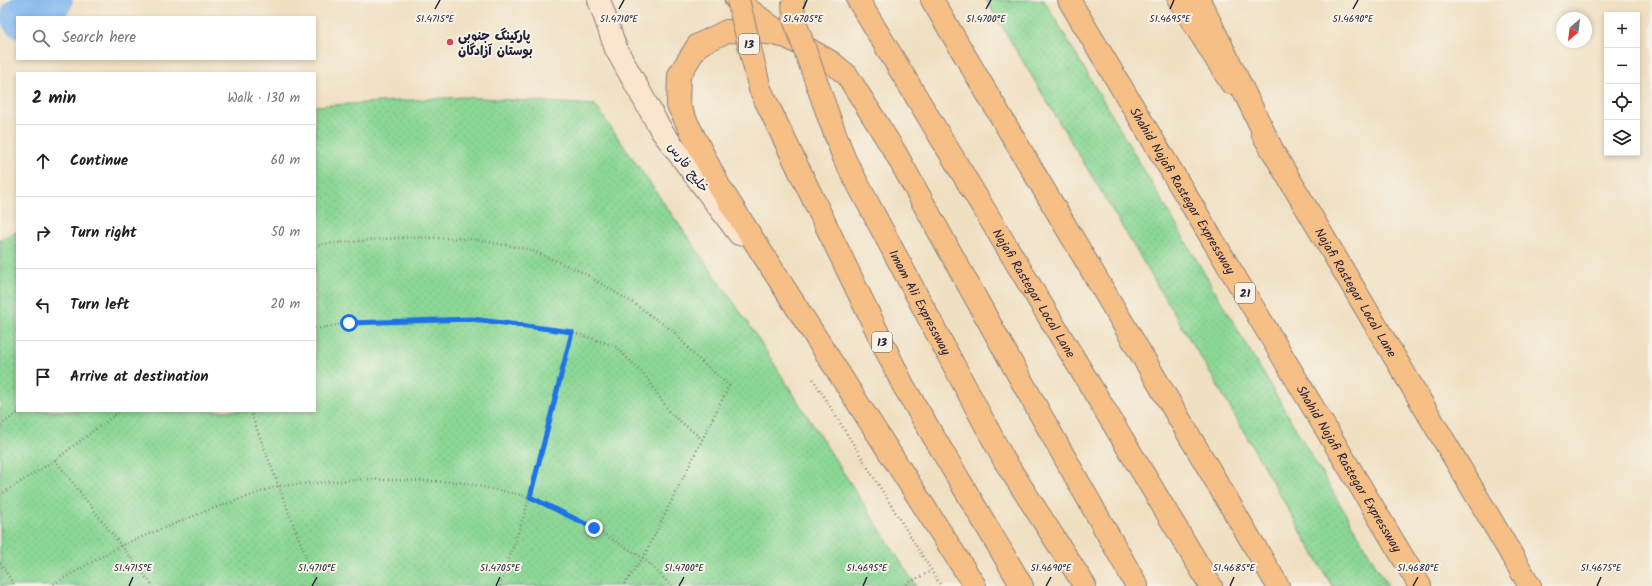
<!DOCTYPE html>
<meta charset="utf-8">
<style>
body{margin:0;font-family:Kalam,"Playpen Sans Arabic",sans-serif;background:#f6f6f6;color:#202124}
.controls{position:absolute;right:12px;top:12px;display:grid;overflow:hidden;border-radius:0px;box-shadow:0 2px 6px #0003}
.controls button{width:36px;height:36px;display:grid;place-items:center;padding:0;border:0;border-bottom:1px solid #e0e0e0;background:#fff;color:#202124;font:20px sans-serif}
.compass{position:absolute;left:1556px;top:12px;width:36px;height:36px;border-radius:50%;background:#fff;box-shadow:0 2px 6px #0003;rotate:208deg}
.stop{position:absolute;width:12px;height:12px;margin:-9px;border:3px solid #1a73e8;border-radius:50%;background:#fff}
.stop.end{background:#1a73e8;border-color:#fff;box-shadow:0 1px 4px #0008}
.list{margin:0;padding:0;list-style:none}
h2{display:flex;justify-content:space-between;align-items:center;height:52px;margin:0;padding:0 16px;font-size:17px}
h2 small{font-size:13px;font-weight:400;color:#757577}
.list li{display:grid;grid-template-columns:26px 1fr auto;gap:12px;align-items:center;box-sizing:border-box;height:72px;padding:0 16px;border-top:1px solid #e0e0e0}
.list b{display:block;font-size:15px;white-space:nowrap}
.list em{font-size:13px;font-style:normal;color:#757577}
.icon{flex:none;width:22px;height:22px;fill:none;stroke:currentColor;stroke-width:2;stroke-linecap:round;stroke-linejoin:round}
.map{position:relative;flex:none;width:1652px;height:586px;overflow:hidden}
.search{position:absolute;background:#fff;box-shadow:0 2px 6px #0003;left:16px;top:16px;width:300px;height:44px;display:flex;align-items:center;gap:10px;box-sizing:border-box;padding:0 14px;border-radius:0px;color:#757577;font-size:15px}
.panel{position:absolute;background:#fff;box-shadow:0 2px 6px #0003;left:16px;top:72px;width:300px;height:340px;border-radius:0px}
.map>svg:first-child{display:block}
.grass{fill:url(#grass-dots);stroke:#567c68}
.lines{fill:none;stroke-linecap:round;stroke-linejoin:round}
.river{stroke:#7db5ed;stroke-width:43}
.secondary-casing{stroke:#89817e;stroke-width:24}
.primary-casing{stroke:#89817e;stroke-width:24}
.trunk-casing{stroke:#89817e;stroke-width:24}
.path{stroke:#89817e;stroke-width:2.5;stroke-dasharray:1 3;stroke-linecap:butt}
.secondary{stroke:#fbe5cf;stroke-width:22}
.primary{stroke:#f5bf86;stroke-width:22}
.trunk{stroke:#f5bf86;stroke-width:22}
.trunk-bridge-casing{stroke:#89817e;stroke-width:24;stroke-linecap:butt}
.trunk-bridge{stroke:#f5bf86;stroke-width:22}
.route{stroke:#1a73e8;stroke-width:5}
.ticks{fill:none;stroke:#22223b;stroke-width:1.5}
.poi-dot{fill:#d1495b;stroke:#f7f3e8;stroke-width:1.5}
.labels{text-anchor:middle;stroke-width:4;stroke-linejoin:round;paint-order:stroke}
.shield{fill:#f7f3e8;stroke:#62616f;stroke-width:1}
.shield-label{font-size:12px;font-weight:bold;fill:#22223b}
.poi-label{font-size:13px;font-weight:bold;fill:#22223b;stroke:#f7f3e8;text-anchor:start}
.street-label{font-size:13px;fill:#22223b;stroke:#f7f3e8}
.ticks-label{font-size:10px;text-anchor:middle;fill:#22223b;stroke:#f7f3e8;stroke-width:4;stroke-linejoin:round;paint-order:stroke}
</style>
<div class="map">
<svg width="1652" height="586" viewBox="0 0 1652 586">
<defs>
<pattern id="grass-dots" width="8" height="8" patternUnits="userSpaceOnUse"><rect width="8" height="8" fill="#8bd795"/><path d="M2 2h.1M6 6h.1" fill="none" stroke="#78b881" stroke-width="1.8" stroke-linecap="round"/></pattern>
</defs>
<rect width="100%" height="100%" fill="#f7f3e8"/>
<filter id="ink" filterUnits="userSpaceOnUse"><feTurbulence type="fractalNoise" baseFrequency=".025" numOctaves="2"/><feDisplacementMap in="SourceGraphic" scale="8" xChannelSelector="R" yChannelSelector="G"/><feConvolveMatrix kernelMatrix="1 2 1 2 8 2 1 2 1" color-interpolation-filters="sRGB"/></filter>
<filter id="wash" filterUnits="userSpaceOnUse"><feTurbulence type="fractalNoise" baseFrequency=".012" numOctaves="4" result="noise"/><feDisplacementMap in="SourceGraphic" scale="16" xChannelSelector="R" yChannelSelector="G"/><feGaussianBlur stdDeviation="0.9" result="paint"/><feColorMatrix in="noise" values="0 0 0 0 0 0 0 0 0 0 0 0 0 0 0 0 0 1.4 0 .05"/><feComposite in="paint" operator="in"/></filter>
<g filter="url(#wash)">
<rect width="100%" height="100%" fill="#f0e0c2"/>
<path class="grass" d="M986 0H1044L1388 586H1332L1216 383Z
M463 97 595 105 746 320 916 586H0V239L17 232V411H315V106Z"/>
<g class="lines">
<path class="river" d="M22 17 51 0"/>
</g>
</g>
<g filter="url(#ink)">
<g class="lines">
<defs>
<path id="secondary" d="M599 0 616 49 661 130 739 234"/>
<g id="primary">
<path id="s1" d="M858 0 1211 586"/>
<path d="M1179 0 1231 83"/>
<path id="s2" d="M1262 133 1530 586"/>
</g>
<g id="trunk">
<path d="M736 0 784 36"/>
<path d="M932 0 1278 586"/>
<path id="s3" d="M1069 0 1420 586"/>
<path d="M1199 0 1272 149"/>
<path d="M760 89 903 385 1022 586"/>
<path id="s4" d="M827 112 844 158 1004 460 1085 586"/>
<path d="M975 586 719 186 678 105 679 75 698 45 727 31 768 33 787 37 831 62 847 75 895 152 1016 371 1137 586"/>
</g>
</defs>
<use href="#secondary" class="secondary-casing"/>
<use href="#primary" class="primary-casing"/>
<use href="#trunk" class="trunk-casing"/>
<path class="path" d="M315 247 323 244 410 237 471 239 528 249 582 272 633 303 673 331 692 353 729 386 643 558 623 586
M315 329 349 323 472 319 572 332 615 346 645 375 670 413 702 439
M813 379 941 586
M250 411 317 586
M0 425 21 411
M55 460 153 586
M0 495 55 460 120 411
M0 563 15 586
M50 586 122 545 206 511 278 486 364 479 459 482 530 497 594 528 643 558 672 586
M500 586 530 497 572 333
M903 586 931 571"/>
<use href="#secondary" class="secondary"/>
<use href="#primary" class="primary"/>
<use href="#trunk" class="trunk"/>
<defs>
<path id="trunk-bridge" d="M738 0 760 89
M793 0 794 19 827 112"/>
</defs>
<use href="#trunk-bridge" class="trunk-bridge-casing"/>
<use href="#trunk-bridge" class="trunk-bridge"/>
</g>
</g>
<g class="lines" filter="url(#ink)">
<path class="route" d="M349 323 472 319 572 332 530 497 594 528"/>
</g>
<path class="ticks" d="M435 9 440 0M619 9 624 0M803 9 807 0M986 9 991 0M1170 9 1174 0M1353 9 1358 0M129 586 133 577M312 586 317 577M496 586 500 577M679 586 684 577M863 586 867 577M1046 586 1051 577M1230 586 1234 577M1413 586 1418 577M1597 586 1601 577"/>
<circle class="poi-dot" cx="450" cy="42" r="4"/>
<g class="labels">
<g class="shield">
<rect x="739" y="34" width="20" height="20" rx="3"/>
<rect x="1235" y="283" width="20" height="20" rx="3"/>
<rect x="872" y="332" width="20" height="20" rx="3"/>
</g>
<g class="shield-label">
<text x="749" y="48">13</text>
<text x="1245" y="297">21</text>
<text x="882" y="346">13</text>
</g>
<g class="poi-label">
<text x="458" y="40">پارکینگ جنوبی<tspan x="458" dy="15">بوستان آزادگان</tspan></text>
</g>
<g class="street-label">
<text transform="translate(689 167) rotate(53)" y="5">خلیج فارس</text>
<text dy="5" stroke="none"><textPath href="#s3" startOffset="222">Shahid Najafi Rastegar Expressway</textPath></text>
<text dy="5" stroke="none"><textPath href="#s2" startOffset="185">Najafi Rastegar Local Lane</textPath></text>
<text dy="5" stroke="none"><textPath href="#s1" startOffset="342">Najafi Rastegar Local Lane</textPath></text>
<text dy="5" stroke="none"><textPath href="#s4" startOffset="212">Imam Ali Expressway</textPath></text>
<text dy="5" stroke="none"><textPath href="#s3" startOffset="546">Shahid Najafi Rastegar Expressway</textPath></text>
</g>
</g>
<g class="ticks-label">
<text x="435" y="22">51.4715°E</text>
<text x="619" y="22">51.4710°E</text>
<text x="803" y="22">51.4705°E</text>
<text x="986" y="22">51.4700°E</text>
<text x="1170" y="22">51.4695°E</text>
<text x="1353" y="22">51.4690°E</text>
<text x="133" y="571">51.4715°E</text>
<text x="317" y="571">51.4710°E</text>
<text x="500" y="571">51.4705°E</text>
<text x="684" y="571">51.4700°E</text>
<text x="867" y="571">51.4695°E</text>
<text x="1051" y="571">51.4690°E</text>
<text x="1234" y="571">51.4685°E</text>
<text x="1418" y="571">51.4680°E</text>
<text x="1601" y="571">51.4675°E</text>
</g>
</svg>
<div class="controls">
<button>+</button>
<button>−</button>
<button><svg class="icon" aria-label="locate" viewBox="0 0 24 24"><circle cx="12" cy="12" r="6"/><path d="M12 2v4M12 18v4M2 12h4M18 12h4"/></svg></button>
<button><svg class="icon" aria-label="layers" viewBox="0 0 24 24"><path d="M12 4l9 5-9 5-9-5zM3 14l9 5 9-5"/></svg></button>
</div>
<svg class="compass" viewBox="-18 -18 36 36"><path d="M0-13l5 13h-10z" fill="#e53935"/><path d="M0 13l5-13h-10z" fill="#757577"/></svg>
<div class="stop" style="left:349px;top:323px"></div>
<div class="stop end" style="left:594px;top:528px"></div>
<div class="search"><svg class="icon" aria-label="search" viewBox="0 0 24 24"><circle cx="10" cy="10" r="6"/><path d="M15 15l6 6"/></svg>Search here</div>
<section class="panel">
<h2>2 min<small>Walk · 130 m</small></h2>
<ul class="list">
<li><svg class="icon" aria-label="ahead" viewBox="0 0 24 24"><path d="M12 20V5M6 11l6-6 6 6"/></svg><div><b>Continue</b></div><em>60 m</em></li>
<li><svg class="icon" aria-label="right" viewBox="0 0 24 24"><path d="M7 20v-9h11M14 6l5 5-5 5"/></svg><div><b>Turn right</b></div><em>50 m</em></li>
<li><svg class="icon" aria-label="left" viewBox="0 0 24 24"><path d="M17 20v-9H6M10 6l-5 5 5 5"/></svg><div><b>Turn left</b></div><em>20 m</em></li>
<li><svg class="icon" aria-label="arrive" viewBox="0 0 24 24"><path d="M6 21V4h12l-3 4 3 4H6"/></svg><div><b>Arrive at destination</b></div></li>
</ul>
</section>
</div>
